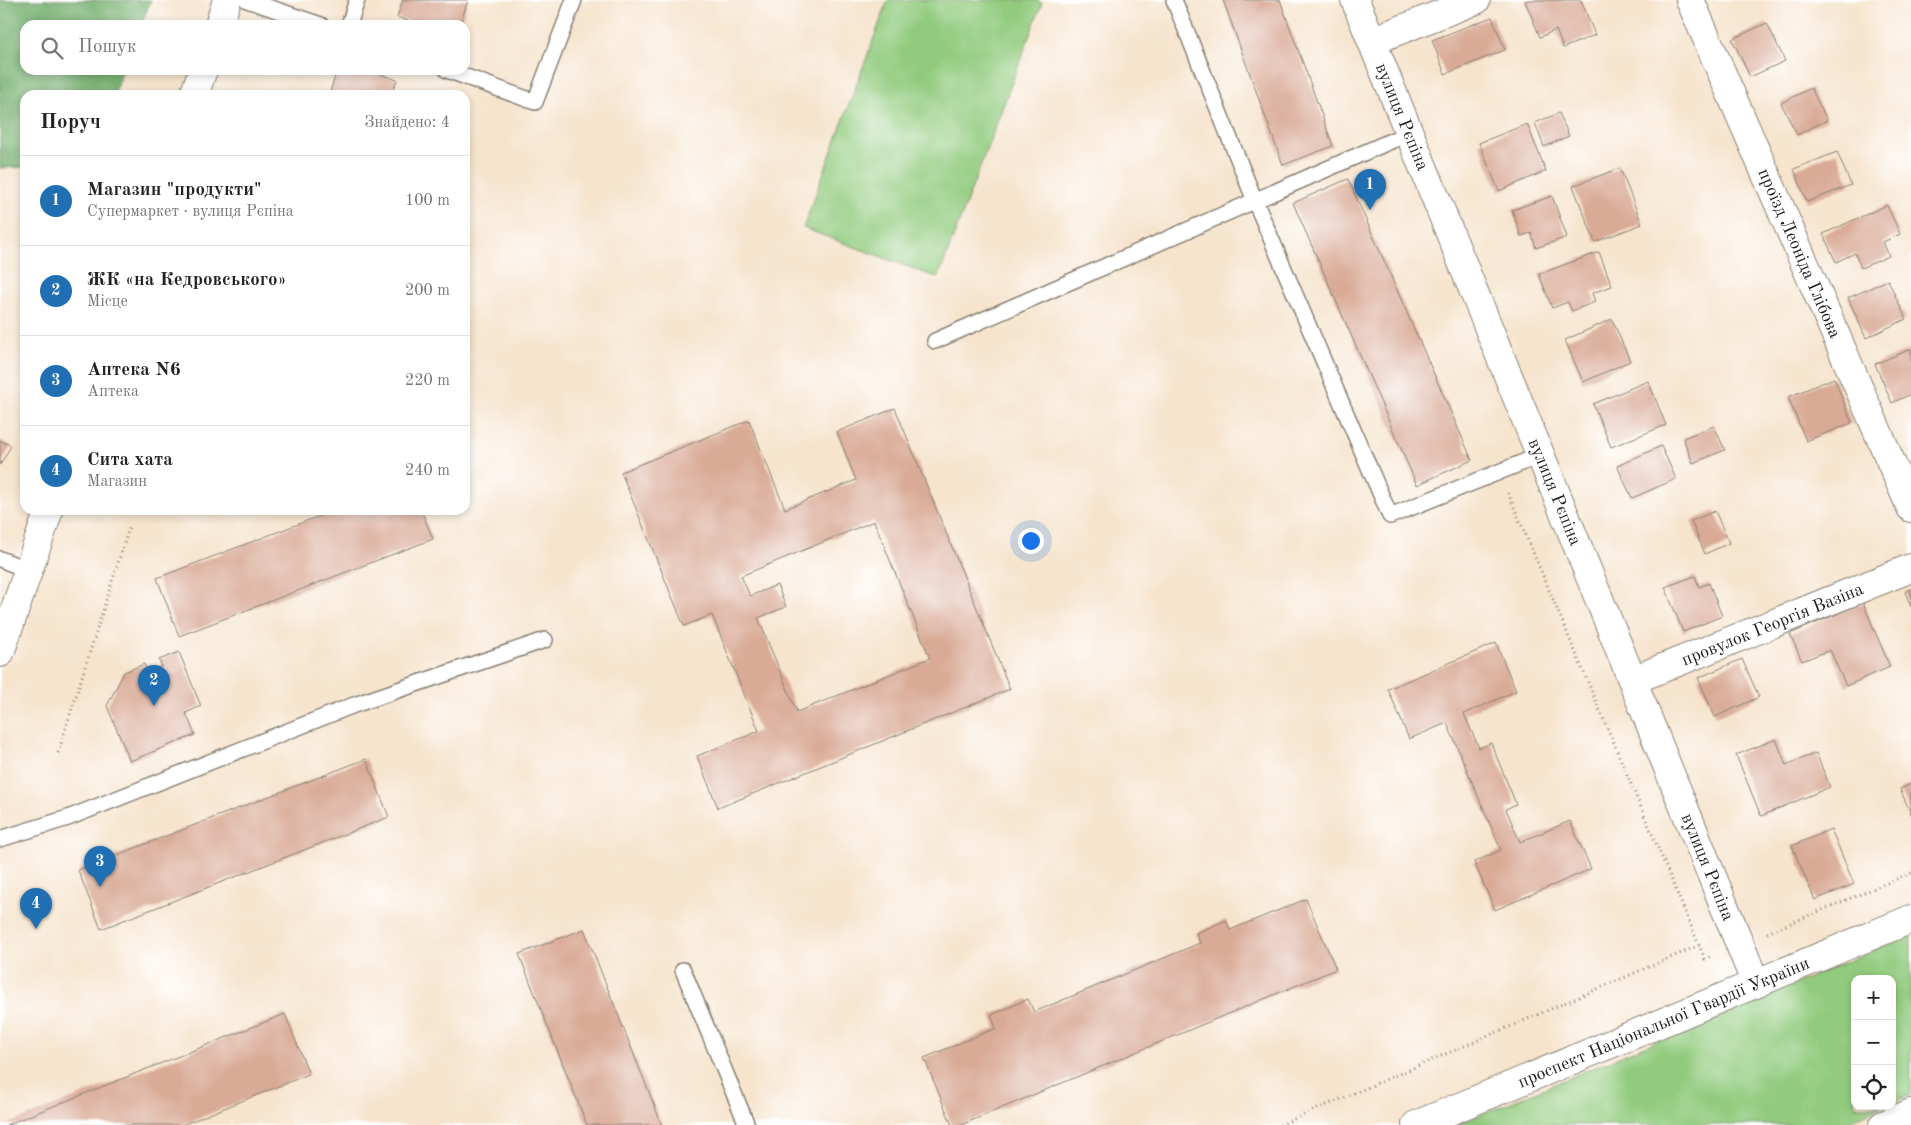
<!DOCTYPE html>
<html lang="uk">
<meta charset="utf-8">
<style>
body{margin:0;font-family:"Old Standard TT",serif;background:#f6f6f6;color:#222}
.controls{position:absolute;right:15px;bottom:15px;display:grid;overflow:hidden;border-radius:10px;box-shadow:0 2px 8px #0003}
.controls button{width:45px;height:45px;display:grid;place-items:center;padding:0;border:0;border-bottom:1px solid #e0e0e0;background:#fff;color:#222;font:25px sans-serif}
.you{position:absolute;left:1030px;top:540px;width:18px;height:18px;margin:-12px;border:4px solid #fff;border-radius:50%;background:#1a73e8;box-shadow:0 0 0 8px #1a73e833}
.badge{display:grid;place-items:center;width:32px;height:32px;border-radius:50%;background:#1f6fb2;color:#fff;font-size:16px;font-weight:700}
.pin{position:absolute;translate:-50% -41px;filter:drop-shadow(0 1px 2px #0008)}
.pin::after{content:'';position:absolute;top:26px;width:18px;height:15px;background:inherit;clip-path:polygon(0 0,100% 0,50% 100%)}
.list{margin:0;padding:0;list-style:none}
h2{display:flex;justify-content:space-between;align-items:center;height:65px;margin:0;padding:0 20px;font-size:21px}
h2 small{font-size:16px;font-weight:400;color:#767676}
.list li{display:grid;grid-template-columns:32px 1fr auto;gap:15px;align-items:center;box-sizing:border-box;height:90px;padding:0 20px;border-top:1px solid #e0e0e0}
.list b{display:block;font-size:19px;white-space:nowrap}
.list p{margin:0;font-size:16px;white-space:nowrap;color:#767676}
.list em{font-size:16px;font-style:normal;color:#767676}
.icon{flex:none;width:28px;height:28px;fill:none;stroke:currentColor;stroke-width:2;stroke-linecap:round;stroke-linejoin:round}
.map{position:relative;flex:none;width:1911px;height:1125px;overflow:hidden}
.search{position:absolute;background:#fff;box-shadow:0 2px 8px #0003;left:20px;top:20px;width:450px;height:55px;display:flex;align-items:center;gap:12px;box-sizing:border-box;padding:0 18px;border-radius:15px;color:#767676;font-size:19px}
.panel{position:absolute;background:#fff;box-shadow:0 2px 8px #0003;left:20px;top:90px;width:450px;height:425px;border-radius:15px}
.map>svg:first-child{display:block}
.green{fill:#92cb7e;stroke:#57744d}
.forest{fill:#75af6d;stroke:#486644}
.building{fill:#d9aa96;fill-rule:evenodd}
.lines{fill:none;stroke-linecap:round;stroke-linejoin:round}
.service-casing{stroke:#898074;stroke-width:18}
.minor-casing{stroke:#898074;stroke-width:30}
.tertiary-casing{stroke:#898074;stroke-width:30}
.path{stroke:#898074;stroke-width:3;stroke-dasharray:1 4;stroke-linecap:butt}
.service{stroke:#fff;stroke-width:15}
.minor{stroke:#fff;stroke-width:28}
.tertiary{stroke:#fff;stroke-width:28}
.labels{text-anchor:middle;stroke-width:5;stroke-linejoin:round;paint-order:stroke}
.street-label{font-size:18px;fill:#1c1c1c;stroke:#fff}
</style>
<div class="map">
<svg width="1911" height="1125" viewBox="0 0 1911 1125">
<rect width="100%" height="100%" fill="#fff"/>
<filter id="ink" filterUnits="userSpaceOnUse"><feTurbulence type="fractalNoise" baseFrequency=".02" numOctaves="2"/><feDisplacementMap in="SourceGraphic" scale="10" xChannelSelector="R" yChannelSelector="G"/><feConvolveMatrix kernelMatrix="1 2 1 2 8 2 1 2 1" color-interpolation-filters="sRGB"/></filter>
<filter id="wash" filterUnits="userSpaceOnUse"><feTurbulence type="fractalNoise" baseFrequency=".0096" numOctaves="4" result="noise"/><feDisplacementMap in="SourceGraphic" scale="20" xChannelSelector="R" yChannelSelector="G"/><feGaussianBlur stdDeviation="1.12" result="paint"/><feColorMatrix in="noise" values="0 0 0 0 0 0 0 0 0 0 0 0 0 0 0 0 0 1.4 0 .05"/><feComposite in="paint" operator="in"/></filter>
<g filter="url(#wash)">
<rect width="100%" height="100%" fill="#f6e4cd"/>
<path class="green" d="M888 0H1035L1042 3 938 278 803 228Z
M1911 935V1095L1892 1102V979H1855V1106H1883L1839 1125H1456Z"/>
<path class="forest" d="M0 0H151L141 25H25V70H123L114 95H25V167L0 168Z"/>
<g id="blocks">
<path class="building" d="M403 0H468L460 25H420L397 17Z
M1223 0H1280L1333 146 1283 165Z
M1528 0H1581L1595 35 1563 48 1556 30 1540 37 1525 1Z
M1492 17 1505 50 1445 74 1432 40Z
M1767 23 1785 61 1750 77 1732 39Z
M337 70H369L397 80 391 95H329Z
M1811 88 1827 120 1797 135 1781 103Z
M1559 113 1569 136 1544 147 1535 123Z
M1527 124 1546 171 1499 191 1479 143Z
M1837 152 1851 185 1807 202 1794 169Z
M1620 168 1642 224 1595 242 1573 186Z
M1348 179 1472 460 1417 485 1293 203Z
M1552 196 1567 237 1536 248 1531 233 1521 236 1512 210Z
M1887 205 1900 234 1883 242 1889 256 1861 268 1855 253 1836 262 1823 234Z
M1599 252 1612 286 1592 293 1595 302 1572 311 1568 302 1552 308 1539 274Z
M1888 280 1906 319 1866 338 1848 298Z
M1612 319 1630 361 1583 382 1565 340Z
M1911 349V394L1892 403 1875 364Z
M1834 378 1852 423 1806 441 1788 397Z
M1648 381 1666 425 1611 447 1593 404Z
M895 408 1010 689 718 808 697 756 759 731 712 615 684 626 621 472 749 420 785 509 856 480 837 432ZM874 521 930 658 797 712 758 618 786 607 777 585 750 596 741 576Z
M1714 426 1725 450 1693 463 1683 438Z
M0 440 11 446 0 465Z
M1661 446 1676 479 1632 498 1617 466Z
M335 510H421L433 539 179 636 157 578Z
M1715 511 1729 543 1705 554 1691 521Z
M1695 576 1699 587 1709 583 1722 616 1683 632 1665 587Z
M1911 589V607L1905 592Z
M1863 603 1890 667 1846 686 1830 650 1802 661 1790 634Z
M1496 643 1516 691 1464 714 1479 748 1491 743 1516 804 1506 809 1520 842 1570 821 1591 869 1495 910 1474 862 1501 850 1447 723 1409 739 1388 689Z
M179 652 201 706 186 713 195 735 130 761 107 706 124 672 144 664 148 672 162 666 159 660Z
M1742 659 1759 697 1715 717 1698 678Z
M1776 739 1786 765 1816 753 1830 787 1761 816 1736 755Z
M366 759 389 817 101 929 78 870Z
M1911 784V814L1900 789Z
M1831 829 1854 884 1815 900 1792 846Z
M1306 899 1336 969 961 1125H952L924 1058 996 1028 991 1015 1028 999 1034 1012 1200 943 1196 933 1226 920 1230 930Z
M584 929 662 1125H587L519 954Z
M285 1014 309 1074 182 1125H6Z"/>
</g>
</g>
<g filter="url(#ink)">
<use href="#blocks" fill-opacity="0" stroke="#898074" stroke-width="1"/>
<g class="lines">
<defs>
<path id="service" d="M247 0 321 25
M1174 0 1255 201 1390 516 1541 455
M349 25 357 0
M447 70 535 102 574 0
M935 341 1409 133
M0 559 28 570
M0 839 68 818 354 705 545 640
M683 970 747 1125"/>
<g id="minor">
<path id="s1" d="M1355 0 1756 984"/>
<path id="s2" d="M1690 0 1911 508"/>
<path d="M1372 41 1476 0"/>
<path id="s3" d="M1633 680 1911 568"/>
</g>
<g id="tertiary">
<path d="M219 25 227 0"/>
<path d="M194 95 203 70"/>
<path d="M0 653 49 510"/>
<path id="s4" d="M1416 1125 1911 919"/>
<path d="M1883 1125 1911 1113"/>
</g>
</defs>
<use href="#service" class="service-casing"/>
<use href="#minor" class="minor-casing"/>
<use href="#tertiary" class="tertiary-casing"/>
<path class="path" d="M1508 493 1705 959 1713 955
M58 753 129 528
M1767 933 1911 873
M1280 1125 1700 945"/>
<use href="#service" class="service"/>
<use href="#minor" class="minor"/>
<use href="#tertiary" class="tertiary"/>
</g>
</g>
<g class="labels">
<g class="street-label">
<text dy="6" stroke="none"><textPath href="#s1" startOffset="126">вулиця Рєпіна</textPath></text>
<text dy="6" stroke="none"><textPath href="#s2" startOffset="276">проїзд Леоніда Глібова</textPath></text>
<text dy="6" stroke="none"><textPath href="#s1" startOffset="531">вулиця Рєпіна</textPath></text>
<text dy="6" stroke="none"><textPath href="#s3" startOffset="150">провулок Георгія Вазіна</textPath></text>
<text dy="6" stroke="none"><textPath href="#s1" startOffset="936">вулиця Рєпіна</textPath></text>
<text dy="6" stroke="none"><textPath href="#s4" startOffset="268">проспект Національної Гвардії України</textPath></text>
</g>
</g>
</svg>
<div class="controls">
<button>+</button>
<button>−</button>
<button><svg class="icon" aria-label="locate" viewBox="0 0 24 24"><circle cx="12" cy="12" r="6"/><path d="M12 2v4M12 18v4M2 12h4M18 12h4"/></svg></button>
</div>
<div class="you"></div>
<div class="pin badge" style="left:1370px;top:210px">1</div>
<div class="pin badge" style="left:154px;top:706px">2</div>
<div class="pin badge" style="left:100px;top:887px">3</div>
<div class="pin badge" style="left:36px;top:929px">4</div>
<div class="search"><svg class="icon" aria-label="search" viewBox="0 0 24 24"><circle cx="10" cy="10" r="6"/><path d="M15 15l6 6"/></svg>Пошук</div>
<section class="panel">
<h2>Поруч<small>Знайдено: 4</small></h2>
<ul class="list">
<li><span class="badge">1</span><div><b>Магазин &quot;продукти&quot;</b><p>Супермаркет · вулиця Рєпіна</p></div><em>100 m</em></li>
<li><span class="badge">2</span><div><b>ЖК «на Кедровського»</b><p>Місце</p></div><em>200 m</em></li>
<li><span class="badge">3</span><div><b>Аптека N6</b><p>Аптека</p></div><em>220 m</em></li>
<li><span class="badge">4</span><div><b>Сита хата</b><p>Магазин</p></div><em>240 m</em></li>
</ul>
</section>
</div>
